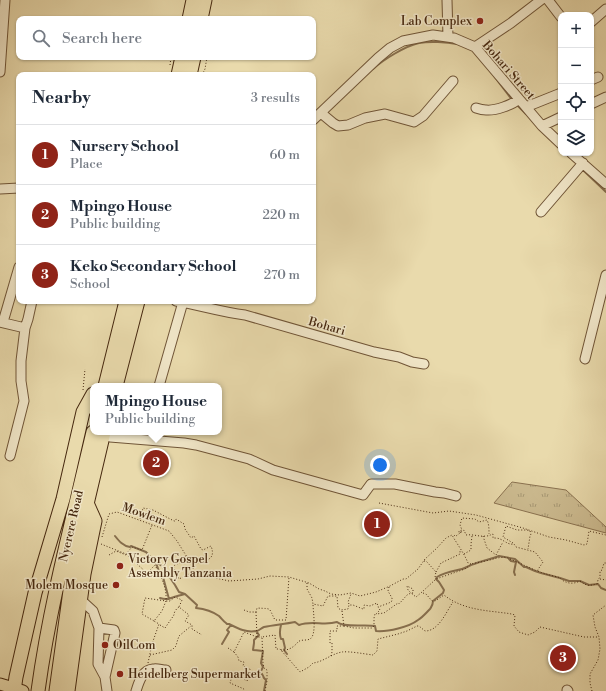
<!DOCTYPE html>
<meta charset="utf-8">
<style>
body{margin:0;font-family:"Libre Bodoni",serif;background:#f6f6f7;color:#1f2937}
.controls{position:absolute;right:12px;top:12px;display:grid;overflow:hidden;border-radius:8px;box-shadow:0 1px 3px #0004}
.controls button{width:36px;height:36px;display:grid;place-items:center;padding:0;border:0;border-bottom:1px solid #e0e1e3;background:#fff;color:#1f2937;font:20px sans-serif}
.you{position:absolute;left:380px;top:465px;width:14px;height:14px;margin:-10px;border:3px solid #fff;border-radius:50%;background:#1a73e8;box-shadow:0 0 0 6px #1a73e833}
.badge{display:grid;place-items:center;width:26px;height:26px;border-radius:50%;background:#8f2418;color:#fff;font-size:13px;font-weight:700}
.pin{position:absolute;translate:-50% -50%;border:2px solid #fff;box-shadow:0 1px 4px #0006}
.popup{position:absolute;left:90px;top:383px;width:132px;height:52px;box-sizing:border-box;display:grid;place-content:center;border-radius:8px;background:#fff;filter:drop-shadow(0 1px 3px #0005);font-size:13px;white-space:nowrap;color:#747a83}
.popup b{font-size:15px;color:#1f2937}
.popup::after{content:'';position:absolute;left:50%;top:100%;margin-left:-8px;border:8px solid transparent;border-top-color:#fff}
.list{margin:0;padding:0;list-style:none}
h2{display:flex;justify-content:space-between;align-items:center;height:52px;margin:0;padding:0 16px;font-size:17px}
h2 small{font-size:13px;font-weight:400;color:#747a83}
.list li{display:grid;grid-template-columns:26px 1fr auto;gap:12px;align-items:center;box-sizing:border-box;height:60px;padding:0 16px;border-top:1px solid #e0e1e3}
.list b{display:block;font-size:15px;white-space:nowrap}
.list p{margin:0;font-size:13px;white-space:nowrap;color:#747a83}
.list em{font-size:13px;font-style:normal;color:#747a83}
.icon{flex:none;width:22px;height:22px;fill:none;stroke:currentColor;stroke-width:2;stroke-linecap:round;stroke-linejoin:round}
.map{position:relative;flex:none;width:606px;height:691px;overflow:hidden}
.search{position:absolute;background:#fff;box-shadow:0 1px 3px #0004;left:16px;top:16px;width:300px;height:44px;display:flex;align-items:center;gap:10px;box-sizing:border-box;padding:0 14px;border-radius:8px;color:#747a83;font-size:15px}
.panel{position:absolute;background:#fff;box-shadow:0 1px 3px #0004;left:16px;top:72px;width:300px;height:232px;border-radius:8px}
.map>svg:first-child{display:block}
.grass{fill:url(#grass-tufts);stroke:#8a7250}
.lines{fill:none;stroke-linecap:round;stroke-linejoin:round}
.stream{stroke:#876f4e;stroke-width:2}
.minor-casing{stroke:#705537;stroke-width:11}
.major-casing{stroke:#472910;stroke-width:13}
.highway-casing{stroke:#472910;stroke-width:15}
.path{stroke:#472910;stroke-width:1;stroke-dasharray:1 2;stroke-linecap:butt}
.minor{stroke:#f1e7c9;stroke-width:9}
.major{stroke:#e9daac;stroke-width:11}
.highway{stroke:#e9daac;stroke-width:13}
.poi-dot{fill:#8f2418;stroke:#f1e7c9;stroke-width:1.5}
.labels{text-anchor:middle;stroke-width:3;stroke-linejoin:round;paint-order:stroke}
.poi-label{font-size:12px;fill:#472910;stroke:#f1e7c9;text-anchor:start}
.street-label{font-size:12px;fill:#472910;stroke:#f1e7c9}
</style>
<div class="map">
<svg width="606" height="691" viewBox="0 0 606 691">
<defs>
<pattern id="grass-tufts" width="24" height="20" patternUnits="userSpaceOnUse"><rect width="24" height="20" fill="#cdbc91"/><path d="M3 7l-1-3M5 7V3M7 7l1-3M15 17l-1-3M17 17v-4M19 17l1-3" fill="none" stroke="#a89975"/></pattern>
</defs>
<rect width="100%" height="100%" fill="#e9daac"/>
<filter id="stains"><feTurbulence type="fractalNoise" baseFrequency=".005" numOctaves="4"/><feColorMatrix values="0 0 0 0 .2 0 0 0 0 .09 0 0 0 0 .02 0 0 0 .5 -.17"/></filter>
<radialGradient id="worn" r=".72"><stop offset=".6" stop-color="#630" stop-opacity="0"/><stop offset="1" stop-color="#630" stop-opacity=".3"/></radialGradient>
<path class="grass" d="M512 482 566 490 606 527V533L494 503Z"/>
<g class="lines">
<path class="stream" d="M373 69C383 60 405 46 419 43 429 41 447 42 457 44
M494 76 513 101
M516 104 526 114
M584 171 606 192
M115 536C119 541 123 546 130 547L131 546 146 552 153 560 162 566 175 585 179 592 185 594 197 605 196 608C205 609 212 611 219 616 222 619 223 621 226 623L227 624H229C237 628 246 633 256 631 259 631 261 628 264 627 274 625 285 624 295 622L299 625C312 620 324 626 337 622 344 628 366 624 375 626L376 631C388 632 409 627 418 620 423 617 426 613 430 609 432 606 433 605 433 601L443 593 444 590 439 582 436 579 437 577C445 572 454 571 462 569 466 568 470 565 474 564 481 561 492 559 499 556L515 559 524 567H526L535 571 541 573 560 578 569 581H580L589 585 598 584 601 588 606 590
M509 559 511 561 516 562 514 572 515 575
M156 563 160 574 163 577 169 599
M160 598C166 600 168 599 174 597 177 596 181 595 185 594
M281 625C280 629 279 634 281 639H283L285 648 284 650 287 654
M257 632 259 635 254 640V643L253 650 263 651 261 663 263 667 260 673 262 674 264 678 266 680 264 691
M222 644 229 632 227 630 231 625"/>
<defs>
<path id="minor" d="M447 0 448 37
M548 0 561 17
M591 22 606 9
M475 47 511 23 541 0
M0 72 5 0
M591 80 598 77
M591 104 606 97
M526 107 561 93
M476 108C479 109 483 110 486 110 495 111 512 105 519 99
M321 113 333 123 338 126 348 125 365 118 385 114 414 122 423 116 453 81
M313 120 378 58 390 48 403 41 433 35 454 38 475 47 542 126 561 144
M542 126 561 117
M571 153 606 184
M0 189 19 188
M541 212 583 163
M176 301C199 305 221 312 245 315L374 352 399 357 412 362 424 364
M0 322 25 328
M3 322 19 267
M585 359 606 275
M159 386 183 302
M110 437 184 443 196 445 249 459 273 470 363 495 371 484H395L435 492 444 493 456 496
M10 456 24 401 21 381V361L25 328 28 319 32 301
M81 600 93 611 99 628 98 664 105 677 107 691
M99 628 114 630 115 633 105 677
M567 690 568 691
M136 691C139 682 142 670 153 669 157 668 162 670 166 670"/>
<path id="major" d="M0 684 23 691"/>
<path id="highway" d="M189 19 193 0
M201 19 205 0
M178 75 182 57
M190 75 194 57
M105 386 126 301
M116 386 138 301
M14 691 16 677 35 593 63 499 83 412 93 394
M38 691C50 603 73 518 93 432
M56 691 75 555 104 432
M68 691 84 574 95 521 87 503"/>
</defs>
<use href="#minor" class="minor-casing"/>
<use href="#major" class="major-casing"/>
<use href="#highway" class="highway-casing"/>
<path class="path" d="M170 65 171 57
M202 75 205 69 207 57
M83 390 85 369
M379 503 433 513 449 511 476 515 523 528 549 537 566 540 584 545 587 544 589 531 606 535
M140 519 143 508 153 510 174 521H175L176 519 184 524 185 529 191 538 194 536 201 549 203 550 211 546C217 562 203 560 192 565
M461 532 459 533V531L462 530 460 525 462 518 475 519 479 522 487 520C489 524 489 529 489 534
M483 536 487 548 496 555 503 542
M102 537 109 514 117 512 169 531 177 541 192 565 196 577 207 576 229 581 258 579 270 576 289 577 309 583 319 589 325 591 331 594 340 595 351 593 360 596 376 592 390 586 403 579H406L418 569 425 559 437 548 446 538 452 535C457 544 464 553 468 563L471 564
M513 543 503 537 506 526 517 530H527L530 531 531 534 530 536 528 549
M101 544 126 554 147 573 155 565C161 577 167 587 166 601H170L175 597 182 600 179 607 189 615 185 621 192 625V629L202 635
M126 554 132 547 142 550 152 525
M464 554 471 550V544L472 536
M109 555 116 551 126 555
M185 556V560L173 566 179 579 193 572
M424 561H426L427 562 436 572 435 576 436 579
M538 571C544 574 550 575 557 577 561 578 559 577 562 580 568 584 574 584 580 581 587 586 588 586 597 584L598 580 600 577V571L602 570 604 563H606
M436 572 441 563 460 554V550
M600 579 606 580
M307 583V589L312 598 313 604 323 606 328 596H337L338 608 341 610 348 609 349 605H353L363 609H364V605L370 606 377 603 378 607
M389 587 388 591 392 598V601L389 603 378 607 380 610 376 614 384 613 398 603 399 604 407 595 411 593 408 590 407 586 413 589V593H411L416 597 422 592 436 579 465 569 471 564 490 560 497 558 504 557 508 558 537 571 543 562 535 552 516 547 514 544C508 545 505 541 500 539 498 538 495 538 493 538V534C490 535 489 536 486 536 480 537 473 534 466 535L464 530 456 536 455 535 453 537
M423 593 426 594 432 601H435L444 595C459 607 478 610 497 612 503 613 509 613 515 615L514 626 519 632 528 635 535 632 540 627 584 637H599
M349 604 348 602 351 594
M244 610 249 612H256L257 608C273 609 268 607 275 620H286L289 577
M342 611 344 626 354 628H372L374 626V618L375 614
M256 612 257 637
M160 625 165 628 174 615C174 612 176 609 179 607
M228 648 234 652 244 632 257 637H262
M281 650C288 651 294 647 298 642 301 639 306 641 310 639 317 635 313 611 313 604
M234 652 238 657 239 661 244 662 243 666 250 669V674L247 681 233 673 230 683 244 689 243 691
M150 655 172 650 176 646 177 642 179 636 191 626
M331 656 332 652V643H330V631H337V626H344
M148 663 152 644 159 624 154 621 162 611 166 601 145 598 142 614 154 621
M265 691 267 681V670L264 668 263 663 262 637 275 635 276 649H280L300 672 309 667 313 663C323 662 331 654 342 652 349 651 365 654 373 655L377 651 378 639 398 634 407 631 417 626H419L425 631C439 631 446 612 453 602
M592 691 590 683V674L598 660 600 649 599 637 595 627 593 615 606 605"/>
<use href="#minor" class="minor"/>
<use href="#major" class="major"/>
<use href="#highway" class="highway"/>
</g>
<g class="poi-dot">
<circle cx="480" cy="21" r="4"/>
<circle cx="120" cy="566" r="4"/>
<circle cx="116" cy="585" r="4"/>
<circle cx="105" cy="645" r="4"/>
<circle cx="120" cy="674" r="4"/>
</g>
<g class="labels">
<g class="poi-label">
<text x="472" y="25" text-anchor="end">Lab Complex</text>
<text x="128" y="563">Victory Gospel<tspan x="128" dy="14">Assembly Tanzania</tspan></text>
<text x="108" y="589" text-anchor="end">Molem Mosque</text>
<text x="113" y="649">OilCom</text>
<text x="128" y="678">Heidelberg Supermarket</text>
</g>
<g class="street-label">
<text transform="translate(509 70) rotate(49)" y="4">Bohari Street</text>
<text transform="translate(327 326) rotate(16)" y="4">Bohari</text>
<text transform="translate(144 514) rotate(19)" y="4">Mowlem</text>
<text transform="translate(71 526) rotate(-77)" y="4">Nyerere Road</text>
</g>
</g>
<rect width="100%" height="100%" filter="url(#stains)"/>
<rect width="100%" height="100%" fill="url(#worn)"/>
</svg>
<div class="controls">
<button>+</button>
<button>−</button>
<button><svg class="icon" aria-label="locate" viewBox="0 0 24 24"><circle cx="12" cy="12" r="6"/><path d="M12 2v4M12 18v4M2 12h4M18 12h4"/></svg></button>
<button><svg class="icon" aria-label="layers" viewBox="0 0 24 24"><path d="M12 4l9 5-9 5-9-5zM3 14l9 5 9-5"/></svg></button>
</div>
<div class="you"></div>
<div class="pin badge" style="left:377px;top:524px">1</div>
<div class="pin badge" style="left:156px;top:463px">2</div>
<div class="popup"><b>Mpingo House</b>Public building</div>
<div class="pin badge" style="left:563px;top:658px">3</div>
<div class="search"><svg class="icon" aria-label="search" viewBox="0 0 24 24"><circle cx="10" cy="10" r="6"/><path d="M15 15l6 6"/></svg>Search here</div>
<section class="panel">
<h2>Nearby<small>3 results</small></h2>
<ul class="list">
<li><span class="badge">1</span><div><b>Nursery School</b><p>Place</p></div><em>60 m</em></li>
<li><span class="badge">2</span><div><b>Mpingo House</b><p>Public building</p></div><em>220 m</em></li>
<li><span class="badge">3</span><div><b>Keko Secondary School</b><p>School</p></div><em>270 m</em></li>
</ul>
</section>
</div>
